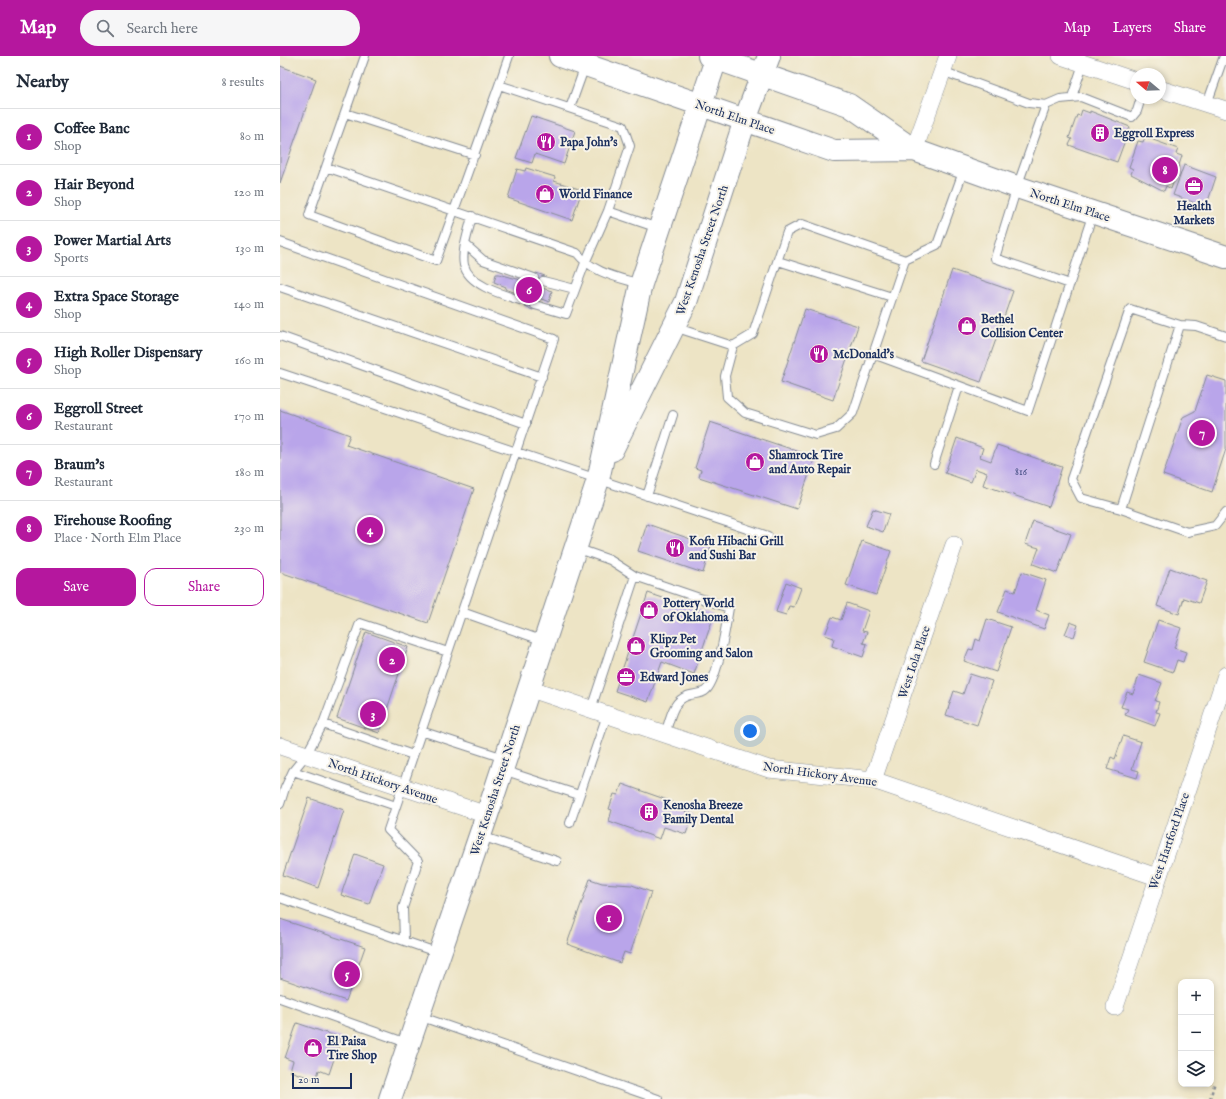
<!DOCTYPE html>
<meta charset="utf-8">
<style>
body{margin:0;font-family:"IM FELL English",serif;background:#f6f6f7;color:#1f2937}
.controls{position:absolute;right:12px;bottom:12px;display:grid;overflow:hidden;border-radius:8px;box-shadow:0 2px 6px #0003}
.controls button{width:36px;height:36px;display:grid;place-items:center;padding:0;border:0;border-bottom:1px solid #e0e1e3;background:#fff;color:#1f2937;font:20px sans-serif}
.compass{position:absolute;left:850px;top:12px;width:36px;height:36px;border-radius:50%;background:#fff;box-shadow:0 2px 6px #0003;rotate:289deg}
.scale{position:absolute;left:12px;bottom:10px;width:60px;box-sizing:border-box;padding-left:4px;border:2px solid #1b2f5e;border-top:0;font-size:11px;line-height:14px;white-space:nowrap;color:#1b2f5e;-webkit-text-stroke:3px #f7f3e8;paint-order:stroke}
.you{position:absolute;left:470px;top:675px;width:14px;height:14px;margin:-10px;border:3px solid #fff;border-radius:50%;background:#1a73e8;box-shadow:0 0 0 6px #1a73e833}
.badge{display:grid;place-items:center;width:26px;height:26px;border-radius:50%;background:#b5179e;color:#fff;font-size:13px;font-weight:700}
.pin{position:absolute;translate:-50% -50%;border:2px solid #fff;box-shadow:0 1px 4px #0006}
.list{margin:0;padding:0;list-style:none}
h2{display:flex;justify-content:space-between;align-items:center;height:52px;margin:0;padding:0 16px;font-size:17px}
h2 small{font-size:13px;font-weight:400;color:#747a83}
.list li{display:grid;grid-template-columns:26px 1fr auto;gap:12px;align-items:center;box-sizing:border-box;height:56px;padding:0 16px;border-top:1px solid #e0e1e3}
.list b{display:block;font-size:15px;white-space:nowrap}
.list p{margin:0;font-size:13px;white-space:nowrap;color:#747a83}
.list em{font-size:13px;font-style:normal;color:#747a83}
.actions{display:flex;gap:8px;padding:12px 16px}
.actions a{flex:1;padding:9px 0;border:1px solid #b5179e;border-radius:12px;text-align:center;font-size:14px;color:#b5179e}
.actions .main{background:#b5179e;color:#fff}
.icon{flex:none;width:22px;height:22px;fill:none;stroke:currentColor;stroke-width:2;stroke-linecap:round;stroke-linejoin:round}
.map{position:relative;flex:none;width:946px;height:1043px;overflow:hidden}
header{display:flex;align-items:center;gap:24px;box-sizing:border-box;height:56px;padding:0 20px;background:#b5179e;color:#fff}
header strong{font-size:19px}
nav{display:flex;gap:22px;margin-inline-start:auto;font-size:14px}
.search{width:280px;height:36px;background:#f6f6f7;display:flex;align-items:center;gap:10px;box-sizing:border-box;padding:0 14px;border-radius:22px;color:#747a83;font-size:15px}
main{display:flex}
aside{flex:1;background:#fff}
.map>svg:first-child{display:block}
.building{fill:#b9a5ea}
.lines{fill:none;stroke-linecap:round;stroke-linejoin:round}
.service-casing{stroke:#848a92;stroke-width:10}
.minor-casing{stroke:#848a92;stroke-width:18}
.primary-casing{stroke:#848a92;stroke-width:24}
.path{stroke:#848a92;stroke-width:2.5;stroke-dasharray:3 3;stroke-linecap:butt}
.service{stroke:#fff;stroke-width:8}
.minor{stroke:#fff;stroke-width:17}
.primary{stroke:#fff;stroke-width:22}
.labels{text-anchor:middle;stroke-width:4;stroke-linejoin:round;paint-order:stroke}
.number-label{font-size:10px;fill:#424c81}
.street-label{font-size:12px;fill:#1b2f5e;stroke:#f7f3e8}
.poi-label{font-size:12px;font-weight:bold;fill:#1b2f5e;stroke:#f7f3e8;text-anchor:start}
</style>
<header>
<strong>Map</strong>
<div class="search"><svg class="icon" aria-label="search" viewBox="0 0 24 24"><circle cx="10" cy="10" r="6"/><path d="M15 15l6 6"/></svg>Search here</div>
<nav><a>Map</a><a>Layers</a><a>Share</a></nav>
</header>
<main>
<aside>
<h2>Nearby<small>8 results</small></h2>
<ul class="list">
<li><span class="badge">1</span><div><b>Coffee Banc</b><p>Shop</p></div><em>80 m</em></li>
<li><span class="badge">2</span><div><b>Hair Beyond</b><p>Shop</p></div><em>120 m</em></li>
<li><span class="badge">3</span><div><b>Power Martial Arts</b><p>Sports</p></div><em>130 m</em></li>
<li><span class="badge">4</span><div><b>Extra Space Storage</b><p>Shop</p></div><em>140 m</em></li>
<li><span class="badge">5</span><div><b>High Roller Dispensary</b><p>Shop</p></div><em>160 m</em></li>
<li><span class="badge">6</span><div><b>Eggroll Street</b><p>Restaurant</p></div><em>170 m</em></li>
<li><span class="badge">7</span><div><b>Braum's</b><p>Restaurant</p></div><em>180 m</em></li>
<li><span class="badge">8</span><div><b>Firehouse Roofing</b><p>Place · North Elm Place</p></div><em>230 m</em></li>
</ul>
<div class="actions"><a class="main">Save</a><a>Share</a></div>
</aside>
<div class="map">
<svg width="946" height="1043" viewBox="0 0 946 1043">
<rect width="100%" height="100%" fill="#f7f3e8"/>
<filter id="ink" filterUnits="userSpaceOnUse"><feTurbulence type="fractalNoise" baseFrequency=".025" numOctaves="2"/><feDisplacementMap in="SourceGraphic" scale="8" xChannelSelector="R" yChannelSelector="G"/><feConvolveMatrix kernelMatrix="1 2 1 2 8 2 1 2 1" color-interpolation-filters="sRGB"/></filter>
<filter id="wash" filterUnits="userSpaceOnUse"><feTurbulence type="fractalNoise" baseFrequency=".012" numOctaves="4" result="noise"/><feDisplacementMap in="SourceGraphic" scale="16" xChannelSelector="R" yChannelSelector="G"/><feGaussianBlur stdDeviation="0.9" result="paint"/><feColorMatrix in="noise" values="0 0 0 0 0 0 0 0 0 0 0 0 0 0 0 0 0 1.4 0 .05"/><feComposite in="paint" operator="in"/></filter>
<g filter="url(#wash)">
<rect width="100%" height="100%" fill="#ede4c5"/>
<g id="blocks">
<path class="building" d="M0 10 36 23 0 127Z
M802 54 810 57V55L850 71 837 106 789 89 792 83 789 82 797 59 800 60Z
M251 60 295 75 284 108 255 98 252 107 236 102Z
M865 81 898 93 896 98 902 100 891 133 886 130 884 135 851 118 853 113 849 111 858 85 863 86Z
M904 109 936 121 926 151 893 139Z
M246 112 275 121 274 125 302 134 292 164 228 142 237 113 245 115Z
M672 214 733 235 701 326 641 305Z
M256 217 265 220 262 232 272 235 269 246 259 242 253 254 245 251 248 241 225 233 226 231 214 226 216 218H219L252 227Z
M525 253 578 270 553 344 501 326Z
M927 319 946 325V393L932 436 883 419 903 361 915 355Z
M0 354 70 379 66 389 194 433 148 567 0 516Z
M430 366 535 401 517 453 419 421 421 414 415 412Z
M677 382 703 392 700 401 711 405 717 389 782 411 769 451 703 429 707 417 696 413 691 426 665 417Z
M593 453 609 458 603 476 586 470Z
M753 465 791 478 777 517 753 508 759 492 745 488Z
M367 468 431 490 423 517 358 495Z
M582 485 611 495 596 539 566 529Z
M890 512 927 525 919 547 904 542 899 558 877 550Z
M742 516 766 524 756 554 769 559 764 573 718 556 727 533 735 536Z
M506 526 521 532 514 551 509 550 506 559 496 556Z
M368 537 434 559 414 618 382 606 368 646 335 635Z
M567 547 589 555 582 575 587 576 583 587 587 588 583 601 552 590 554 582 545 579 552 561 561 564Z
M707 563 731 571 716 616 684 605 689 593 693 594 696 583 700 585Z
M878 564 901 572 894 592 906 596 903 606 897 604 893 616 864 606Z
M790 566 798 569 794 581 785 578Z
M86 576 128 591 99 677 57 662Z
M690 618 712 625 697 669 666 659 674 635 683 638Z
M859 619 882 627 875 645 879 646 876 656 880 657 875 670 845 659 848 653 841 651 847 636 853 638Z
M843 680 861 686 852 713 859 715 857 722 827 713 831 701 835 703Z
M342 728 393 746 391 751 413 758 406 778 384 771 380 783 329 765 332 754 329 753 334 738 338 739Z
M29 742 64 754 38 832 3 819Z
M75 798 103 808 89 848 61 839Z
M310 823 322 827 352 829 371 836 350 898 344 896 340 907 287 888Z
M0 863 85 891 66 945 0 922Z
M17 967 61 982 49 1018 39 1014 36 1024 10 1015 13 1005 5 1002Z"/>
</g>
</g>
<g filter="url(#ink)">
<use href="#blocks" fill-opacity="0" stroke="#848a92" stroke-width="1"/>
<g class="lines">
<defs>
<path id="service" d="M85 0 29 159 156 205 219 29
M229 0 219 29 343 70 350 90 328 155 305 207 286 258 255 249
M662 15 749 47 766 49 780 43 801 41 852 61 857 55 861 42
M792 41 803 8
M927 48 944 0
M766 49 737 131 715 202 790 228
M290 52 305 10
M65 57 195 99
M46 111 297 197C313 217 337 221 360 228
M328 155 378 172
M192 160C189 175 181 195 184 209 189 231 228 240 246 246
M0 186 274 283 108 774 138 805 123 852 124 884
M186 189 203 204 254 222
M498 205 612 241
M263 225 295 233
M0 231 262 321
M394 271 453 290 445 320 447 341 465 357 536 379 556 373 573 357 625 204
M0 280 246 368
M946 280 916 270 900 269 850 253 791 423 801 442 841 453 907 476 935 470 946 456
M453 290 473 278 507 176 522 168 625 204 657 189 684 113
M593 298 748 355 813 157
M0 317 488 480
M654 408 679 330
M367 440 393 359
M841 453 900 269
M296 492 330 504 355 520 449 552C446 568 438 626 425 635 421 638 412 638 407 640 392 645 390 664 385 678
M182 556 264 585
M311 653 355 520
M43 668 133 699
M141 675 224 702
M223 714 299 739
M13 715 116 750
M0 748 5 732 13 715 26 699 43 668 80 567 168 596
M290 767 327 659
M201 780 277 805
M0 842 159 897
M0 942 127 987
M139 960 378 1043"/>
<path id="minor" d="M781 0 856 25
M880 33 946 54
M634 94 668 0
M248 632 489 713 593 724 877 821
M0 690 207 759
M593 724 674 489
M835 951 946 619"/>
<path id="primary" d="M280 0 554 95 634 94
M429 0 569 49 634 94 737 131 946 201
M332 394 406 246 465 64 489 0
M110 1043 207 759 318 424 361 228 437 0"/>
</defs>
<use href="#service" class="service-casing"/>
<use href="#minor" class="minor-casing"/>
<use href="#primary" class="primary-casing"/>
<path class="path" d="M930 1043 935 1026"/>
<use href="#service" class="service"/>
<use href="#minor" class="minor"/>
<use href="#primary" class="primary"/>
</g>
</g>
<defs>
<symbol id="building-disc" viewBox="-11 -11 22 22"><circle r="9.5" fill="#b5179e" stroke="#f7f3e8"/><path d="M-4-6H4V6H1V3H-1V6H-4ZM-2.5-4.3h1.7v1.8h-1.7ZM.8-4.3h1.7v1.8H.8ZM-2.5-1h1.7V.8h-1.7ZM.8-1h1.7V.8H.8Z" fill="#fff"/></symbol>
<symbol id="restaurant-disc" viewBox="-11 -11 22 22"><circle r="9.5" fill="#b5179e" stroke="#f7f3e8"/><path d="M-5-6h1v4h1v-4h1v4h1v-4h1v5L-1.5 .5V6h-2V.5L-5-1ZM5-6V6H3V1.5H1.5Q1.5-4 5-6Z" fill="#fff"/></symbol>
<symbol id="office-disc" viewBox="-11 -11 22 22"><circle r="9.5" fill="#b5179e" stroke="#f7f3e8"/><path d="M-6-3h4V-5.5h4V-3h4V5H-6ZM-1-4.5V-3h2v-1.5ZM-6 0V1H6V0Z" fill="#fff"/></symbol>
<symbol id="shop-disc" viewBox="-11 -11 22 22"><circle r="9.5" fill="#b5179e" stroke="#f7f3e8"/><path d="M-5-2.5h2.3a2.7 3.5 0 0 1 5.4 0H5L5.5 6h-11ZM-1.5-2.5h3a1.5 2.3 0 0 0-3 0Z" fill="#fff"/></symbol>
</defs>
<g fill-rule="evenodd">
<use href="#building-disc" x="809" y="66" width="22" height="22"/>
<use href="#restaurant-disc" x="255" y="75" width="22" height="22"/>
<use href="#office-disc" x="903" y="119" width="22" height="22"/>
<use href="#shop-disc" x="254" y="127" width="22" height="22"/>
<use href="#shop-disc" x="676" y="259" width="22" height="22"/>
<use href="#restaurant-disc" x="528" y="287" width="22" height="22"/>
<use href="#shop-disc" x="464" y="395" width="22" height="22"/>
<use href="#restaurant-disc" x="384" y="481" width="22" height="22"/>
<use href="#shop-disc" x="358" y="543" width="22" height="22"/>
<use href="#shop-disc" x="345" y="579" width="22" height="22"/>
<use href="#office-disc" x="335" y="610" width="22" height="22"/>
<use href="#building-disc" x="358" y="745" width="22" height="22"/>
<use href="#shop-disc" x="22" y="981" width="22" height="22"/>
</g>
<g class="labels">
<g class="number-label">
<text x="741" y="419">816</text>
</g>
<g class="street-label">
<text transform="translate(455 61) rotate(19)" y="4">North Elm Place</text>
<text transform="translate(790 149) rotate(18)" y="4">North Elm Place</text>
<text transform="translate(422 194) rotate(-71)" y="4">West Kenosha Street North</text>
<text transform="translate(634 606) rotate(-71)" y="4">West Iola Place</text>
<text transform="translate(540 718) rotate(8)" y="4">North Hickory Avenue</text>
<text transform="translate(103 725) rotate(19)" y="4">North Hickory Avenue</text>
<text transform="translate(215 734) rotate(-72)" y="4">West Kenosha Street North</text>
<text transform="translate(889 785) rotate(-71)" y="4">West Hartford Place</text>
</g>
<g class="poi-label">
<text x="834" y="81">Eggroll Express</text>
<text x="280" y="90">Papa John's</text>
<text x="279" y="142">World Finance</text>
<text x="914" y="154" text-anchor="middle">Health<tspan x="914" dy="14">Markets</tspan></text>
<text x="701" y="267">Bethel<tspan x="701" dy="14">Collision Center</tspan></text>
<text x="553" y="302">McDonald's</text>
<text x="489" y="403">Shamrock Tire<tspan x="489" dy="14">and Auto Repair</tspan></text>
<text x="409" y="489">Kofu Hibachi Grill<tspan x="409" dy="14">and Sushi Bar</tspan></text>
<text x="383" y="551">Pottery World<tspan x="383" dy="14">of Oklahoma</tspan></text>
<text x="370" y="587">Klipz Pet<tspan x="370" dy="14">Grooming and Salon</tspan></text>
<text x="360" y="625">Edward Jones</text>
<text x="383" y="753">Kenosha Breeze<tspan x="383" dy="14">Family Dental</tspan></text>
<text x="47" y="989">El Paisa<tspan x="47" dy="14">Tire Shop</tspan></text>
</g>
</g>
</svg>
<div class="controls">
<button>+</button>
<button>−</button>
<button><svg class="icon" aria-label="layers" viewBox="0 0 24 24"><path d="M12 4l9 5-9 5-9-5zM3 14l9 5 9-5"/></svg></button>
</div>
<svg class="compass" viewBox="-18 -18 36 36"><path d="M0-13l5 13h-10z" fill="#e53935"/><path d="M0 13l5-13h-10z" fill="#747a83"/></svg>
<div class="scale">20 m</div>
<div class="you"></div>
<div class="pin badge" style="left:329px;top:862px">1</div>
<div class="pin badge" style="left:112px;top:604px">2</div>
<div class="pin badge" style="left:93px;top:658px">3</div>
<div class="pin badge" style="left:90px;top:474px">4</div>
<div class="pin badge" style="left:67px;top:918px">5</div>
<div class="pin badge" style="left:249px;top:234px">6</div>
<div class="pin badge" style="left:922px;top:377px">7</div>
<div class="pin badge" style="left:885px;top:114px">8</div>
</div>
</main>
